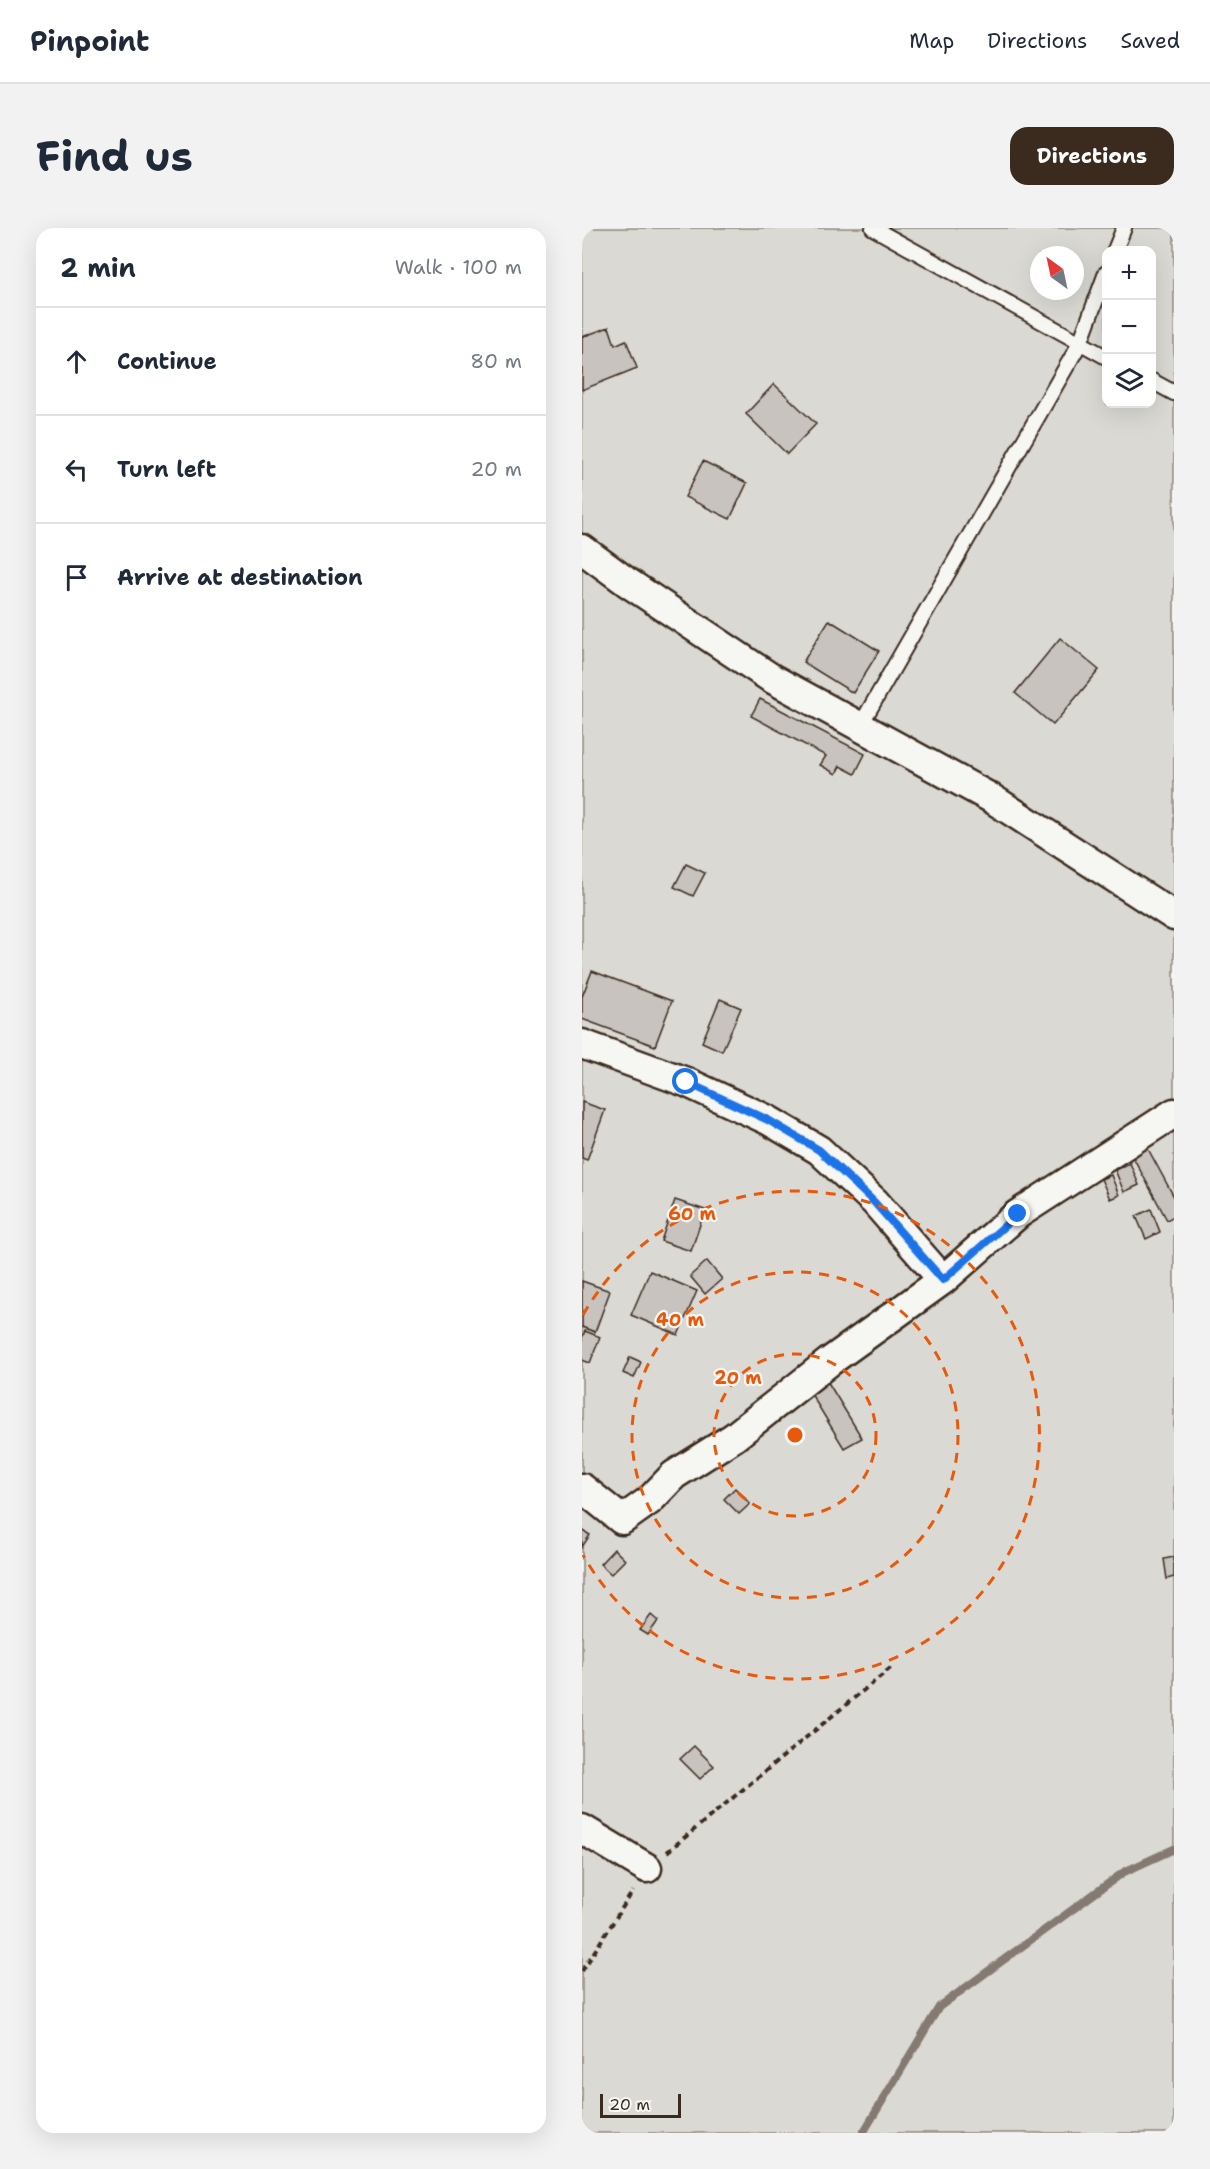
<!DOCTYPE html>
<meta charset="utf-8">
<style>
body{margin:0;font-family:"Shantell Sans",sans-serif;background:#f2f2f3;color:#1f2937}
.controls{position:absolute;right:18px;top:18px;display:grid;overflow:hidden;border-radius:12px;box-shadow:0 6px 24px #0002}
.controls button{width:54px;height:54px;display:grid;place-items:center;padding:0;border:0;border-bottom:2px solid #e0e1e3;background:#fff;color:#1f2937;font:30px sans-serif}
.compass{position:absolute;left:448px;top:18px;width:54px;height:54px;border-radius:50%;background:#fff;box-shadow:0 6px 24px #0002;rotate:327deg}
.scale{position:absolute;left:18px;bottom:15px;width:81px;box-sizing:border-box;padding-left:6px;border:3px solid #3b2a1e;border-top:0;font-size:16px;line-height:21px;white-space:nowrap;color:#3b2a1e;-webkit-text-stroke:4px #f6f6f2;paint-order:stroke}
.stop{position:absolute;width:18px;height:18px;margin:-14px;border:4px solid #1a73e8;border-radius:50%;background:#fff}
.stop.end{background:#1a73e8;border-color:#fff;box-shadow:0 2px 6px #0008}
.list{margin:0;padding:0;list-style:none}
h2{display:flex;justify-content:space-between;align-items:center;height:78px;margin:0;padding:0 24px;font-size:26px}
h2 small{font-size:20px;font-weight:400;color:#747a83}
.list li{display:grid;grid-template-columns:39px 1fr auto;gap:18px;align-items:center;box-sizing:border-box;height:108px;padding:0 24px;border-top:2px solid #e0e1e3}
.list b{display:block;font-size:22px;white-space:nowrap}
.list em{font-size:20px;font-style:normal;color:#747a83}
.icon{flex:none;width:33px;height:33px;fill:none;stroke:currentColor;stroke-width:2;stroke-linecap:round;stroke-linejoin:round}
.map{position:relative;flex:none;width:592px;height:1905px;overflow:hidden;border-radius:18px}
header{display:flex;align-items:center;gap:36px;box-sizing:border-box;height:84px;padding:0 30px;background:#fff;border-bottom:2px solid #e0e1e3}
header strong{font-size:28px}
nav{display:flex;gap:33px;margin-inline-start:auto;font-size:21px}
.intro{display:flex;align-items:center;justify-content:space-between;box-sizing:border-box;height:144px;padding:0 36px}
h1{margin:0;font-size:42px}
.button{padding:15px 27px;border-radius:18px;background:#3b2a1e;color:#fff;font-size:21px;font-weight:700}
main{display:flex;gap:36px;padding:0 36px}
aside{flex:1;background:#fff;border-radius:18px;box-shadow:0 6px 24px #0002}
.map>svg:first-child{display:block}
.green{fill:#dad9d3;stroke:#8a8278;stroke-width:1.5;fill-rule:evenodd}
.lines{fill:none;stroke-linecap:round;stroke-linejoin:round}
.stream{stroke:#857a71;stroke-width:8}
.building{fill:#c8c3be;stroke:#3b2a1e;stroke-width:1.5}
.service-casing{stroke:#3b2a1e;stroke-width:18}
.minor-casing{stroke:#3b2a1e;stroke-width:33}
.path{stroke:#3b2a1e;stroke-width:4;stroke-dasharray:6 4.5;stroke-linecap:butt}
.service{stroke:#f6f6f2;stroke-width:14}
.minor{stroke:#f6f6f2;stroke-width:28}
.route{stroke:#1a73e8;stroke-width:8}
.ring{fill:none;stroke:#e8590c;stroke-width:3;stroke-dasharray:10 8}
.centre{fill:#e8590c;stroke:#f6f6f2;stroke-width:3}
.ring-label{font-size:18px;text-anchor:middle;font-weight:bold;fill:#e8590c;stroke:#f6f6f2;stroke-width:4.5;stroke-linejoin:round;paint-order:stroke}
</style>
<header>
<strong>Pinpoint</strong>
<nav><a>Map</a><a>Directions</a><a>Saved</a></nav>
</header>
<div class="intro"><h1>Find us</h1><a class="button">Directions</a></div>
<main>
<aside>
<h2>2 min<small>Walk · 100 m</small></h2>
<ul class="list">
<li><svg class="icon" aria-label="ahead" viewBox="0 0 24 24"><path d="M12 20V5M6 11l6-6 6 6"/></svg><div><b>Continue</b></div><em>80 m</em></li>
<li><svg class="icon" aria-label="left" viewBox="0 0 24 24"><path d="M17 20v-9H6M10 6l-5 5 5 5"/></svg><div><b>Turn left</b></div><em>20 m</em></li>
<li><svg class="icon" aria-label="arrive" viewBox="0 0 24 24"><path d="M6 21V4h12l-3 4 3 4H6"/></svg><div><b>Arrive at destination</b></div></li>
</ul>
</aside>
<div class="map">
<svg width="592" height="1905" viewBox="0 0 592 1905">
<rect width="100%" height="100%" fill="#f6f6f2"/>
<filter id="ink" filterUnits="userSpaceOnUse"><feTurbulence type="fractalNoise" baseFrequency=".0167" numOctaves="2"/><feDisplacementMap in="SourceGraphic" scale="12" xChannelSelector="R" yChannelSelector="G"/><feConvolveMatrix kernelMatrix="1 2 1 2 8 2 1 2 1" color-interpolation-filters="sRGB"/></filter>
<g filter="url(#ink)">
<path class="green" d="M0 0H592V1905H0ZM524 22H570V176H524ZM457 27H493V63H457Z"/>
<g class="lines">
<path class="stream" d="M281 1905 357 1779 542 1644 592 1621"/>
</g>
<path class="building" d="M27 99 33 117 44 112 55 140 0 162V109Z
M192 156 234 196 205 226 164 186Z
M121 233 165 255 148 291 103 269Z
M247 392 297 423 271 465 221 434Z
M478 410 517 442 471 497 433 465Z
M178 471 283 526 273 546 258 538 254 546 238 537 244 528 169 488Z
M104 636 123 645 111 668 92 659Z
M10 743 90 773 73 818 0 791V769Z
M138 771 159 780 140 823 120 814Z
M0 874 23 882 5 932 0 930Z
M565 919 592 969V988L585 992 550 927Z
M548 935 557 957 542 964 533 942Z
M529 947 537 967 528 971 519 951Z
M93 972 123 982 109 1023 79 1013Z
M569 981 578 1004 564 1011 554 988Z
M125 1033 140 1051 123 1066 108 1048Z
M68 1043 115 1063 96 1107 49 1087Z
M0 1053 28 1063 13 1104 0 1099Z
M3 1103 18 1109 8 1135 0 1132V1110Z
M48 1129 59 1134 52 1150 41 1145Z
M244 1151 280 1210 262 1220 226 1161Z
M153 1260 168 1276 157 1286 142 1271Z
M0 1302 8 1307 0 1319Z
M32 1321 43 1332 29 1346 18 1336Z
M592 1329V1349L585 1351 582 1331Z
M69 1387 76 1393 66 1407 58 1402Z
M112 1518 132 1538 118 1551 98 1531Z"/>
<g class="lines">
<defs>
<path id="service" d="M291 0 524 129
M533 22 542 0
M570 153 592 165
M278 498 498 115 524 45"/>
<path id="minor" d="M0 321 45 354 189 450 409 570 592 688
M0 816 104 854 186 892 237 922 293 974 361 1052
M0 1260 40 1292 68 1272 92 1247 152 1209 247 1134 361 1052 436 986 592 885
M0 1601 65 1640"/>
</defs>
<use href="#service" class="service-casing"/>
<use href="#minor" class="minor-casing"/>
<path class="path" d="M85 1624 311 1438
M0 1743 51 1663"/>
<use href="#service" class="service"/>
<use href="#minor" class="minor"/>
</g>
</g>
<g class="lines" filter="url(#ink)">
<path class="route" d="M104 854 186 892 237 922 292 974 361 1052 436 986"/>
</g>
<g class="ring">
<circle cx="213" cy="1207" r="81"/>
<circle cx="213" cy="1207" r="163"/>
<path d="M1 1087A244 244 0 1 1 1 1327"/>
</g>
<circle cx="213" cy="1207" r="9" class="centre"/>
<g class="ring-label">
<text x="110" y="992">60 m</text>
<text x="98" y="1098">40 m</text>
<text x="156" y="1156">20 m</text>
</g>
</svg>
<div class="controls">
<button>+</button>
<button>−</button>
<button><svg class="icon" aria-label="layers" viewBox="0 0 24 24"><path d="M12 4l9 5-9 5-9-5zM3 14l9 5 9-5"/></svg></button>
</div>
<svg class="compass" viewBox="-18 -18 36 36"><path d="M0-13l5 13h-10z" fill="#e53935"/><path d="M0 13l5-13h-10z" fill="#747a83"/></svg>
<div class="scale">20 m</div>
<div class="stop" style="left:104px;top:854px"></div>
<div class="stop end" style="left:436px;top:986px"></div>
</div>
</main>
